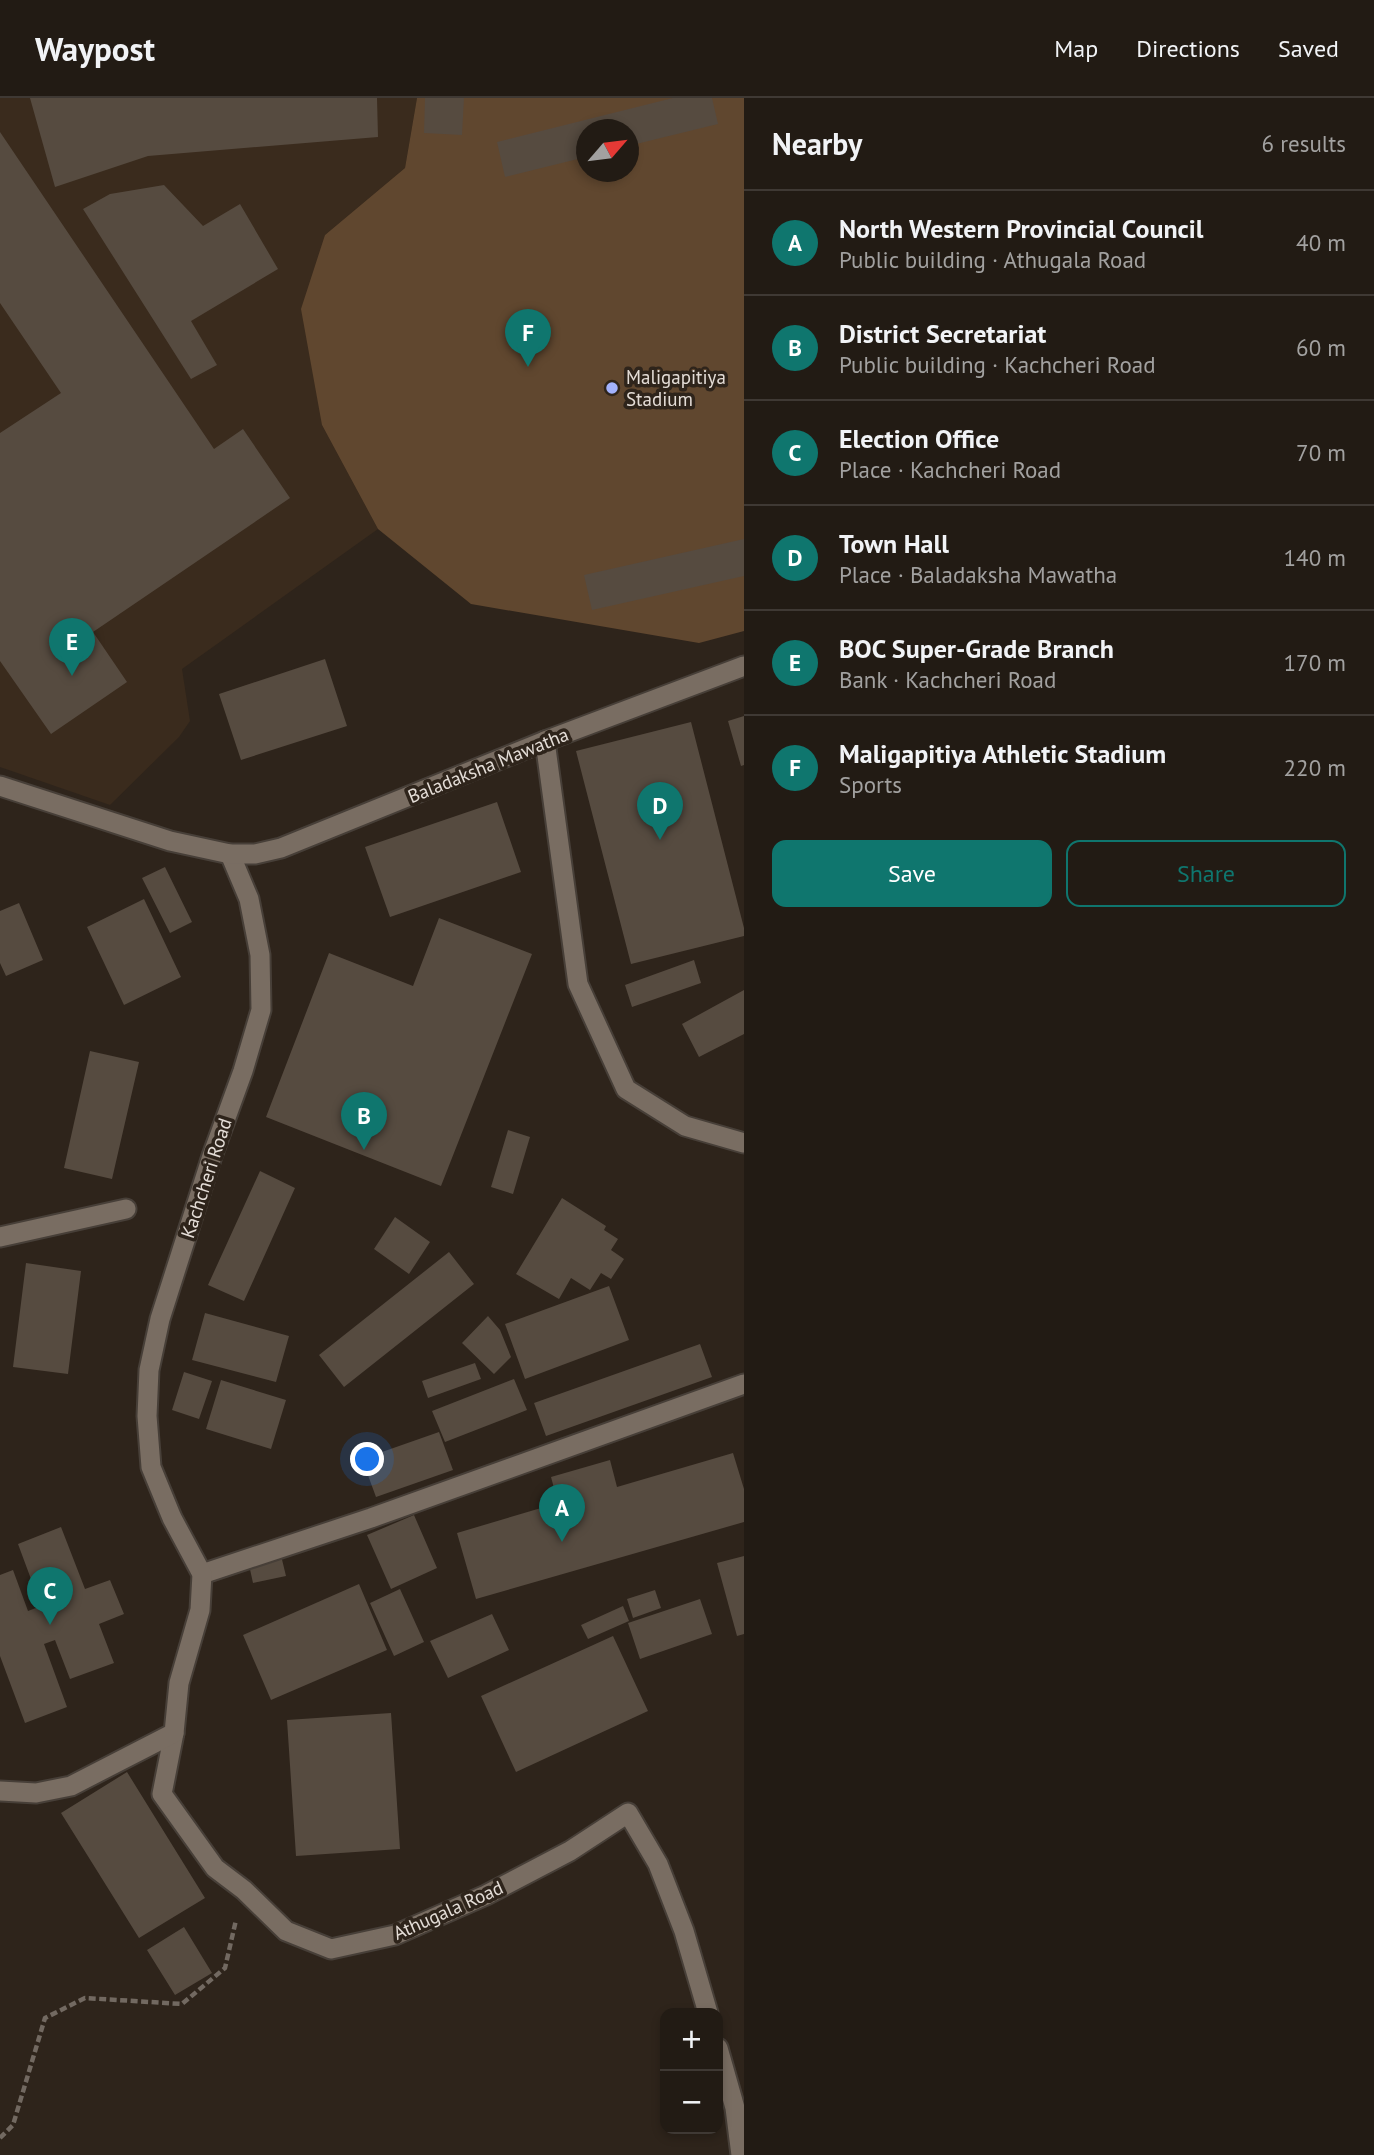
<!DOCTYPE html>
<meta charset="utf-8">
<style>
body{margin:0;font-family:"PT Sans",sans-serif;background:#2a241d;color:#f1f3f6}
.controls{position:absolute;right:21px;bottom:21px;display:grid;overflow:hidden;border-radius:14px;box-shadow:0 4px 10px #0003}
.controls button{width:63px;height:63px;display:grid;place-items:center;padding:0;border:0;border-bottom:2px solid #3f3934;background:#221b14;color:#f1f3f6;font:35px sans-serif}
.compass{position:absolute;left:576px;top:21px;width:63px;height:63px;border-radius:50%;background:#221b14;box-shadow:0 4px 10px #0003;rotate:62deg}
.you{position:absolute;left:368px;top:1362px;width:24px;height:24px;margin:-18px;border:5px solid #fff;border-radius:50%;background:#1a73e8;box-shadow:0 0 0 10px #1a73e833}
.badge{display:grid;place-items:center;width:46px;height:46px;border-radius:50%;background:#0f766e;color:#fff;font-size:23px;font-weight:700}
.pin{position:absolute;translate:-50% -58px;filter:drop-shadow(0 2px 4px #0008)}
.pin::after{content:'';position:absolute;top:37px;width:24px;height:21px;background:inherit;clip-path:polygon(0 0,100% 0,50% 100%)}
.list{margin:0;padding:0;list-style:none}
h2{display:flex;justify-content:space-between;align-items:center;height:91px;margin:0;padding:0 28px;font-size:30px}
h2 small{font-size:23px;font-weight:400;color:#a2a1a0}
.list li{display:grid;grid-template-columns:46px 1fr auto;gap:21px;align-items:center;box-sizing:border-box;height:105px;padding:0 28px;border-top:2px solid #3f3934}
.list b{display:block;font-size:26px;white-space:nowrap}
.list p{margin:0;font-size:23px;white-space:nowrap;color:#a2a1a0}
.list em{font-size:23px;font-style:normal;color:#a2a1a0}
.actions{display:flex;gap:14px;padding:21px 28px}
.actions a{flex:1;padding:16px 0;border:2px solid #0f766e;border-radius:14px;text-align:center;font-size:24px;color:#0f766e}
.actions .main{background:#0f766e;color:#fff}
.map{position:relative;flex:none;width:744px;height:2057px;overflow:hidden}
header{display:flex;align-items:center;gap:42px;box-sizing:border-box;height:98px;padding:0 35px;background:#221b14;border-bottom:2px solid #3f3934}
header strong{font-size:33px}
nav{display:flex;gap:38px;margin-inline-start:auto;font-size:24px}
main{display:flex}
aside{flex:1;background:#221b14}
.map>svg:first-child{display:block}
.built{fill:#3a2b1d}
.green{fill:#60472f;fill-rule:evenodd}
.building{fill:#564b40}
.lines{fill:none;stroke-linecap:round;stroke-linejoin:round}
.service-casing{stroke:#473f38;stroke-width:23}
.minor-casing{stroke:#473f38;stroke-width:23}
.tertiary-casing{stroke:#473f38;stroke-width:23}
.secondary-casing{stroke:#473f38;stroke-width:23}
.path{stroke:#726961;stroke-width:4.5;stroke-dasharray:7 3.5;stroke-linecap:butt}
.service{stroke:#796d62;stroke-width:19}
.minor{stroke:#796d62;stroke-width:19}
.tertiary{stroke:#796d62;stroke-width:19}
.secondary{stroke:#796d62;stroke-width:19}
.poi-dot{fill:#a2b2fd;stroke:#2e241b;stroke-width:2.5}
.labels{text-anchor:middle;stroke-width:7;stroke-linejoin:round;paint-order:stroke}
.poi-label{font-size:19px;fill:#e4ddd7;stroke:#2e241b;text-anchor:start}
.street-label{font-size:19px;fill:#e4ddd7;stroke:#2e241b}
</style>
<header>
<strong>Waypost</strong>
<nav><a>Map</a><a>Directions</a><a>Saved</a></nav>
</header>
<main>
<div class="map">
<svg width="744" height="2057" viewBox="0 0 744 2057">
<rect width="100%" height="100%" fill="#2e241b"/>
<path class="built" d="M0 0H417L405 70 325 137 322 327 378 431 182 571 190 623 179 639 110 707 0 669Z"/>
<path class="green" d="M417 0H744V533L699 545 471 506 378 431 322 327 301 211 325 137 405 70ZM586 32H628V74H586Z"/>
<path class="building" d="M30 0H377L378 39 148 58 55 89Z
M425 0H464L462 37 424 35Z
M673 0H712L718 26 628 48V32H586V59L505 79 497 44Z
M0 34 214 351 243 331 290 400 93 534 127 584 51 636 0 563V335L61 295 0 205Z
M164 87 203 128 240 106 278 171 191 223 217 267 191 281 83 111 110 96Z
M744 441V478L592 512 584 477Z
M325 561 347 628 241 662 219 596Z
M744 618V667L741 668 728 623Z
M691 624 744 830V838L631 866 576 653Z
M497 704 521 774 390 819 365 749Z
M165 769 192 824 170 835 142 780Z
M144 801 181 879 124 907 87 829Z
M19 805 43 862 6 878 0 865V813Z
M439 820 532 856 441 1088 266 1019 329 855 413 888Z
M694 862 701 885 632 909 625 887Z
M744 892V936L699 959 682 926Z
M90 953 139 964 112 1081 64 1070Z
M508 1032 530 1039 513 1096 491 1089Z
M260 1073 295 1090 244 1203 208 1187Z
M562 1100 606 1128 604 1132 618 1141 611 1152 624 1161 611 1181 601 1175 590 1192 571 1180 559 1201 516 1176Z
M395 1119 430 1144 409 1176 374 1151Z
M449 1154 474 1186 344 1289 319 1257Z
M26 1165 81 1173 68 1276 13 1269Z
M609 1188 629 1242 525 1281 505 1226Z
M205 1215 289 1238 276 1284 192 1262Z
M488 1218 500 1232 511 1259 494 1276 462 1245Z
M700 1246 712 1279 546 1338 534 1305Z
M475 1265 481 1281 428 1300 422 1283Z
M184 1274 212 1283 199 1321 172 1312Z
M514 1281 527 1312 445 1344 432 1313Z
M221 1282 286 1302 271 1351 206 1331Z
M439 1334 453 1372 376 1399 362 1361Z
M733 1355 744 1391V1424L476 1501 457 1435 558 1405 551 1379 610 1362 617 1389Z
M414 1417 437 1470 391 1491 367 1437Z
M61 1429 85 1491 110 1482 124 1516 99 1526 114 1565 70 1581 55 1542 44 1546 67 1609 25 1625 0 1558V1477L13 1472 28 1513 41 1508 18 1446Z
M278 1445 286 1478 253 1485 246 1453Z
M744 1458V1536L737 1538 717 1465Z
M359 1486 387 1552 271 1602 243 1537Z
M400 1491 424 1544 394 1558 370 1505Z
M655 1492 661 1510 633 1520 627 1501Z
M700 1501 712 1536 640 1561 628 1525Z
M623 1508 629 1523 588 1541 581 1527Z
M492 1516 509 1552 448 1580 430 1543Z
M613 1538 648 1613 516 1674 481 1598Z
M391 1615 400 1751 296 1758 287 1622Z
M127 1674 205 1800 139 1840 61 1715Z
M184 1829 212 1875 175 1897 147 1852Z"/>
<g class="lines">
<defs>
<path id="service" d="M0 1139 126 1111"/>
<path id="minor" d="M545 643 578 886 626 991 685 1028 744 1045
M202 1476 371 1420 744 1286
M174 1635 162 1696 215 1770 244 1792 286 1833 331 1851 395 1837 486 1797 570 1753 628 1715 658 1766 684 1833 708 1915
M718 1950 735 2010 741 2057"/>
<path id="tertiary" d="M0 1693 36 1695 71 1688 174 1635 179 1585 200 1512 202 1476 172 1420 151 1369 147 1318 149 1272 160 1221 212 1058 243 973 261 912 260 857 249 801 230 756"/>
<path id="secondary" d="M0 688 170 743 230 756H255L281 750 545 643 744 568"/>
</defs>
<use href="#service" class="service-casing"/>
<use href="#minor" class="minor-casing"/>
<use href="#tertiary" class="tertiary-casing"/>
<use href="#secondary" class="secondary-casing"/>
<path class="path" d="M0 2040 13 2027 45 1920 85 1900 182 1906 225 1870 236 1822"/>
<use href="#service" class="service"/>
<use href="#minor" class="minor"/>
<use href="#tertiary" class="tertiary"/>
<use href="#secondary" class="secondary"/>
</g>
<circle class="poi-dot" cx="612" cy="290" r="7"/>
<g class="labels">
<g class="poi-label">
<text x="626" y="286">Maligapitiya<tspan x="626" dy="22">Stadium</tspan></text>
</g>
<g class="street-label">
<text transform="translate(488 667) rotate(-22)" y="7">Baladaksha Mawatha</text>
<text transform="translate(206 1080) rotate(-72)" y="7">Kachcheri Road</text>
<text transform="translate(448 1812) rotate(-24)" y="7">Athugala Road</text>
</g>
</g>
</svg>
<div class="controls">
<button>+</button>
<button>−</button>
</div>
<svg class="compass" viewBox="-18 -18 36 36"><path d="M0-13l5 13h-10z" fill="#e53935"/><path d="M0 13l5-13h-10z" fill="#a2a1a0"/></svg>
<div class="you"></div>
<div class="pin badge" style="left:562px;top:1444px">A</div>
<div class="pin badge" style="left:364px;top:1052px">B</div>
<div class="pin badge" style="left:50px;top:1527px">C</div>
<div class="pin badge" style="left:660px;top:742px">D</div>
<div class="pin badge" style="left:72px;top:578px">E</div>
<div class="pin badge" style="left:528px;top:269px">F</div>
</div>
<aside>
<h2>Nearby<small>6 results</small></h2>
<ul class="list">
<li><span class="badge">A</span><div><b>North Western Provincial Council</b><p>Public building · Athugala Road</p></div><em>40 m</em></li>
<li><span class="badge">B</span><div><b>District Secretariat</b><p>Public building · Kachcheri Road</p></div><em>60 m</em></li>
<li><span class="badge">C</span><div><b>Election Office</b><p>Place · Kachcheri Road</p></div><em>70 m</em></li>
<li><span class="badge">D</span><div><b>Town Hall</b><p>Place · Baladaksha Mawatha</p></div><em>140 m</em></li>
<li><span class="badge">E</span><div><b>BOC Super-Grade Branch</b><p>Bank · Kachcheri Road</p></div><em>170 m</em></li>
<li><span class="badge">F</span><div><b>Maligapitiya Athletic Stadium</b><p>Sports</p></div><em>220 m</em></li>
</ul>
<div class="actions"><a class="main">Save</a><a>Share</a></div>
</aside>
</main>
